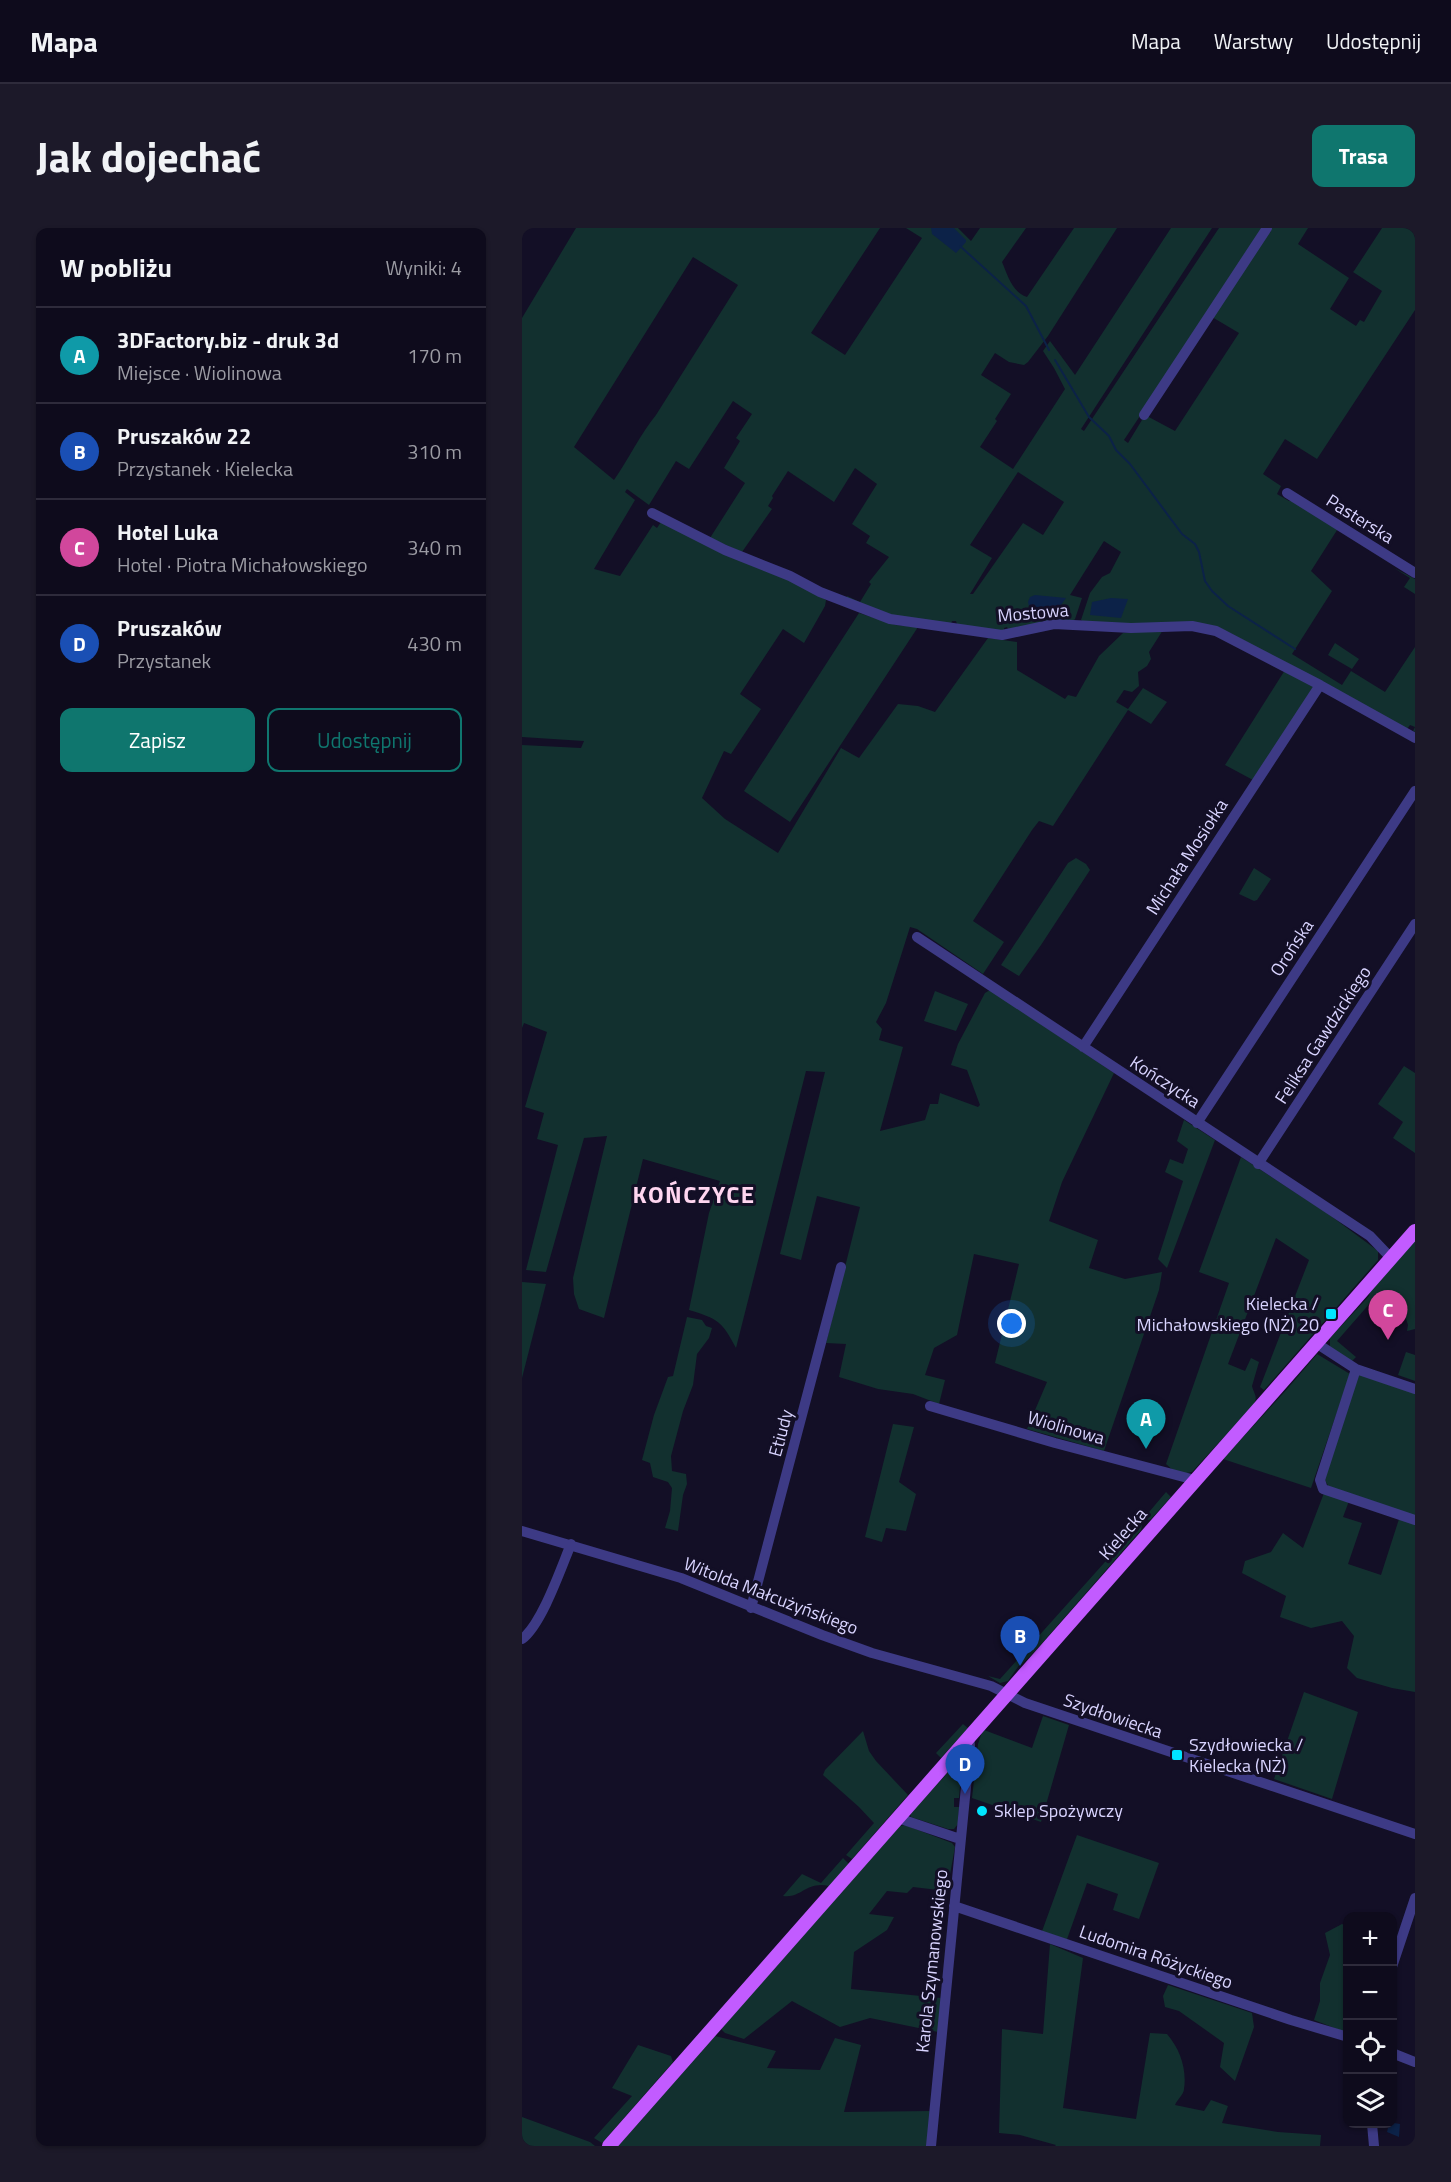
<!DOCTYPE html>
<html lang="pl">
<meta charset="utf-8">
<style>
body{margin:0;font-family:"Titillium Web",sans-serif;background:#1c1929;color:#f1f3f6}
.controls{position:absolute;right:18px;bottom:18px;display:grid;overflow:hidden;border-radius:12px;box-shadow:0 2px 4px #0004}
.controls button{width:54px;height:54px;display:grid;place-items:center;padding:0;border:0;border-bottom:2px solid #2e2b3b;background:#0e0b1c;color:#f1f3f6;font:30px sans-serif}
.you{position:absolute;left:490px;top:1096px;width:21px;height:21px;margin:-15px;border:4px solid #fff;border-radius:50%;background:#1a73e8;box-shadow:0 0 0 9px #1a73e833}
.badge{display:grid;place-items:center;width:39px;height:39px;border-radius:50%;background:#0f766e;color:#fff;font-size:20px;font-weight:700}
.pin{position:absolute;translate:-50% -50px;filter:drop-shadow(0 2px 3px #0008)}
.pin::after{content:'';position:absolute;top:32px;width:21px;height:18px;background:inherit;clip-path:polygon(0 0,100% 0,50% 100%)}
.list{margin:0;padding:0;list-style:none}
h2{display:flex;justify-content:space-between;align-items:center;height:78px;margin:0;padding:0 24px;font-size:26px}
h2 small{font-size:20px;font-weight:400;color:#9b9ba3}
.list li{display:grid;grid-template-columns:39px 1fr auto;gap:18px;align-items:center;box-sizing:border-box;height:96px;padding:0 24px;border-top:2px solid #2e2b3b}
.list b{display:block;font-size:22px;white-space:nowrap}
.list p{margin:0;font-size:20px;white-space:nowrap;color:#9b9ba3}
.list em{font-size:20px;font-style:normal;color:#9b9ba3}
.actions{display:flex;gap:12px;padding:18px 24px}
.actions a{flex:1;padding:14px 0;border:2px solid #0f766e;border-radius:12px;text-align:center;font-size:21px;color:#0f766e}
.actions .main{background:#0f766e;color:#fff}
.icon{flex:none;width:33px;height:33px;fill:none;stroke:currentColor;stroke-width:2;stroke-linecap:round;stroke-linejoin:round}
.map{position:relative;flex:none;width:893px;height:1918px;overflow:hidden;border-radius:12px}
header{display:flex;align-items:center;gap:36px;box-sizing:border-box;height:84px;padding:0 30px;background:#0e0b1c;border-bottom:2px solid #2e2b3b}
header strong{font-size:28px}
nav{display:flex;gap:33px;margin-inline-start:auto;font-size:21px}
.intro{display:flex;align-items:center;justify-content:space-between;box-sizing:border-box;height:144px;padding:0 36px}
h1{margin:0;font-size:42px}
.button{padding:15px 27px;border-radius:12px;background:#0f766e;color:#fff;font-size:21px;font-weight:700}
main{display:flex;gap:36px;padding:0 36px}
aside{flex:1;background:#0e0b1c;border-radius:12px;box-shadow:0 2px 4px #0004}
.map>svg:first-child{display:block}
.green{fill:#12302f;fill-rule:evenodd}
.water{fill:#0c2248}
.lines{fill:none;stroke-linecap:round;stroke-linejoin:round}
.stream{stroke:#0c2248;stroke-width:2}
.minor{stroke:#3d3a85;stroke-width:10}
.major{stroke:#c25bff;stroke-width:14}
.poi-dot{fill:#00e5ff;stroke:#130f26;stroke-width:2}
.labels{text-anchor:middle;stroke-width:6;stroke-linejoin:round;paint-order:stroke}
.street-label{font-size:18px;fill:#d9d4ff;stroke:#130f26}
.poi-label{font-size:18px;fill:#d9d4ff;stroke:#130f26;text-anchor:start}
.district-label{font-size:24px;font-weight:bold;letter-spacing:1.5px;fill:#ffd6f0;stroke:#130f26}
</style>
<header>
<strong>Mapa</strong>
<nav><a>Mapa</a><a>Warstwy</a><a>Udostępnij</a></nav>
</header>
<div class="intro"><h1>Jak dojechać</h1><a class="button">Trasa</a></div>
<main>
<aside>
<h2>W pobliżu<small>Wyniki: 4</small></h2>
<ul class="list">
<li><span class="badge" style="background:#0f9aa8">A</span><div><b>3DFactory.biz - druk 3d</b><p>Miejsce · Wiolinowa</p></div><em>170 m</em></li>
<li><span class="badge" style="background:#1a4fb4">B</span><div><b>Pruszaków 22</b><p>Przystanek · Kielecka</p></div><em>310 m</em></li>
<li><span class="badge" style="background:#d1479c">C</span><div><b>Hotel Luka</b><p>Hotel · Piotra Michałowskiego</p></div><em>340 m</em></li>
<li><span class="badge" style="background:#1a4fb4">D</span><div><b>Pruszaków</b><p>Przystanek</p></div><em>430 m</em></li>
</ul>
<div class="actions"><a class="main">Zapisz</a><a>Udostępnij</a></div>
</aside>
<div class="map">
<svg width="893" height="1918" viewBox="0 0 893 1918">
<rect width="100%" height="100%" fill="#130f26"/>
<path class="green" d="M54 0H358L289 105 323 127 400 10 384 0H436L449 13 458 0H504L480 34C486 48 490 64 505 69L552 0H595L526 108 506 134 502 137 487 134 473 125 459 147 489 166 473 191 475 193 458 219 491 241 543 161 532 140 521 123 528 113 553 147 649 0H690L559 201 562 203 697 0H743L602 212 606 215 623 187 653 203 717 105 690 89 744 6 749 4V0H786L776 16 827 50 808 81 834 98 838 92 842 94 860 63 831 44 832 43 860 0H893V82L795 231 763 211 741 246 759 258 755 266 767 273H774L817 299 789 343 810 363 770 426 820 457 829 443 863 464 893 419V504L891 503 893 499 888 497 885 501 706 404 562 394 559 392 568 365 580 349 588 345 599 324 582 313 548 367 560 370 553 391 550 394 487 403 485 399 482 400V404L435 396 434 393H430L429 396 369 389 324 371 325 368 338 374 349 356 347 354 367 329 344 315 348 308 330 296 355 256 333 240 312 274 266 243 250 268 251 270 246 278 250 281 220 324 188 310 223 255 202 240 218 213 214 210 230 186 211 173 167 241 154 233 127 277 105 261 103 264 113 272 72 341 98 348 131 297 135 300 139 294 276 356 304 372 303 378 282 415 261 401 218 466 239 481 209 526 202 523 180 570 203 591 256 625 319 520 337 530 376 476 396 478 413 484 466 410 495 414V442L543 471 546 467 554 469 577 428 601 405 641 402 627 424 629 431 625 438 616 444 617 458 610 464 602 462 594 474 606 481 621 460 645 474 629 496 606 482 531 598 517 593 510 602 451 693 482 714 461 746 395 701 388 699 364 775 354 794 360 801 357 812 381 819 358 903 403 892 408 876H416L418 865 456 879 458 877 445 842 429 837 436 816 463 765 468 762 592 845 540 954 527 993 576 1012 567 1040 603 1051 640 1044 637 1062 582 1223 505 1201 525 1154 473 1135 497 1036 452 1026 435 1107 412 1120 403 1147 423 1152 417 1176 391 1166 356 1161 317 1149 324 1116 304 1115 338 979 295 968 279 1032 258 1026 303 844 284 843 214 1120C200 1093 196 1091 167 1082L187 985 198 953 121 931 82 1090 57 1081 52 1066 51 1050 85 908 62 910 24 1044 4 1042 36 917 15 911 22 885 3 879 25 804 2 795 0 800V517L59 520 62 513 0 509V90ZM171 29 216 57 134 187C119 205 106 232 92 252L52 219ZM496 244 542 274 521 307 501 295 451 366H448L470 330 448 317Z
M872 340 893 351V366L882 359 888 350Z
M337 385 374 397 396 399 268 594 222 563Z
M813 415 837 431 830 441 806 427Z
M763 442 792 458 731 552 703 537Z
M554 630 564 636 568 642 519 717 497 748 479 737 546 635Z
M732 640 749 651 735 672 732 673 717 666Z
M413 763 446 776 434 803 402 793Z
M882 838 893 845V925L871 910 881 894 856 876Z
M662 892 693 912 645 1040 636 1031 661 953 643 944 648 931 661 936 666 921 655 913Z
M719 929 805 985 856 1023V1032L742 1162 738 1159 787 1032 754 1010 706 1136 723 1143 729 1130 737 1134 730 1158C732 1166 736 1168 732 1176L670 1244C659 1247 652 1244 644 1236L707 1055 677 1044Z
M893 1012V1101L885 1103 886 1097 880 1078 867 1075 856 1066 815 1113 834 1129 829 1134 808 1120V1110L847 1068 848 1064Z
M0 1054 24 1056 0 1150Z
M165 1089 180 1092 184 1098 190 1100 187 1110 175 1126 171 1157 161 1183 149 1228 150 1243 164 1246 165 1256 161 1267 156 1303 143 1300 148 1283 150 1260 146 1254 131 1249 128 1235 120 1232 132 1187 146 1149 151 1148Z
M884 1124 893 1127V1153L876 1147Z
M795 1126 828 1146 789 1260 701 1231 766 1160Z
M836 1143 893 1163V1288L807 1259 802 1251Z
M371 1196 392 1199 377 1254 394 1266 384 1303 364 1300 360 1314 343 1309Z
M644 1264 649 1269 629 1291 626 1292 622 1290Z
M802 1265 827 1273 821 1289 840 1295 826 1336 859 1347 877 1291 893 1296V1464L870 1460 835 1450 825 1440 832 1408 820 1393 789 1400 758 1389 764 1368 720 1345 723 1333 749 1324 761 1305 781 1320Z
M617 1296 620 1297 619 1302 514 1422 499 1437 498 1436 486 1453 478 1455 466 1448 478 1451Z
M782 1464 836 1484 810 1571 752 1551Z
M521 1488 547 1497 519 1594 450 1570 456 1516 460 1504 462 1502 510 1520Z
M441 1496 446 1500 419 1530 414 1525Z
M341 1503 347 1523 354 1533 386 1567 330 1631 324 1627 352 1595 337 1579 301 1547 303 1542Z
M428 1540 439 1548 437 1570H432V1579H437L436 1596 432 1601H426L389 1589 388 1585 422 1549Z
M383 1597 430 1615 433 1619 425 1663 391 1659 385 1665 365 1663 347 1686 372 1689 365 1702 332 1724 329 1761 419 1770 416 1804 348 1790 318 1799 270 1773 222 1811 203 1805 199 1801 369 1608 378 1598Z
M555 1607 637 1635 617 1691 591 1682 596 1666 565 1655 544 1714 519 1706Z
M321 1630 327 1636 307 1658C284 1653 279 1671 261 1668L280 1646 299 1655Z
M820 1696 825 1698V1805L792 1792 798 1773V1755L808 1727 803 1705Z
M528 1716 561 1730 541 1880 614 1891 628 1805 645 1806C658 1821 665 1841 662 1861 662 1866 655 1872 653 1877L682 1883 689 1872 706 1878 700 1895 756 1904 799 1907 798 1918H533L534 1917 498 1907 477 1905 480 1801 521 1806Z
M646 1757 730 1785 732 1799 713 1853 698 1839 702 1815 657 1783 643 1779 641 1768Z
M193 1808 254 1823 245 1840 298 1842 313 1810 339 1817 322 1884 410 1883 406 1918H96Z
M116 1817 149 1828 151 1834 80 1915 72 1910 110 1868 90 1860Z
M0 1889 68 1914 73 1918H0Z"/>
<path class="water" d="M409 0H432L444 12V14L434 25 410 6Z
M513 367 544 370 534 384 508 382 506 374 508 369Z
M589 370 606 371 599 390 568 387 570 374Z
M872 1895 878 1896 877 1909 865 1904 867 1896Z"/>
<g class="lines">
<path class="stream" d="M438 18 504 78 527 122
M533 132 567 189 587 208 594 222 608 236 660 306 673 316 677 324 683 353 690 363 706 378 773 421"/>
<path class="minor" d="M622 187 745 0
M765 265 893 345
M130 285 203 322 268 348 298 364 368 391 480 407 532 396 609 400 670 398 694 403 798 457 893 510
M395 709 848 1008 869 1030
M561 819 798 457
M675 895 893 563
M736 936 893 696
M794 1115 834 1141 893 1161
M834 1141 798 1252 801 1261 893 1292
M408 1178 533 1215 673 1252
M0 1303 159 1350 300 1407 350 1425 469 1458 503 1475 893 1606
M229 1380 319 1039
M0 1411C20 1396 39 1340 49 1316
M424 1535 437 1541 444 1551
M376 1590 438 1611
M432 1678 769 1792 826 1809
M870 1739 893 1670
M870 1825 893 1834
M850 1896 852 1918
M409 1918 448 1518 447 1509"/>
<path class="major" d="M87 1918 893 1003"/>
</g>
<g class="poi-dot">
<rect x="803" y="1080" width="12" height="12" rx="3"/>
<rect x="649" y="1521" width="12" height="12" rx="3"/>
<circle cx="460" cy="1583" r="6"/>
</g>
<g class="labels">
<g class="street-label">
<text transform="translate(838 291) rotate(32)" y="6">Pasterska</text>
<text transform="translate(511 385) rotate(-5)" y="6">Mostowa</text>
<text transform="translate(665 629) rotate(-57)" y="6">Michała Mosiołka</text>
<text transform="translate(770 720) rotate(-57)" y="6">Orońska</text>
<text transform="translate(801 807) rotate(-57)" y="6">Feliksa Gawdzickiego</text>
<text transform="translate(643 854) rotate(33)" y="6">Kończycka</text>
<text transform="translate(544 1200) rotate(16)" y="6">Wiolinowa</text>
<text transform="translate(259 1205) rotate(-75)" y="6">Etiudy</text>
<text transform="translate(601 1306) rotate(-49)" y="6">Kielecka</text>
<text transform="translate(249 1368) rotate(21)" y="6">Witolda Małcużyńskiego</text>
<text transform="translate(591 1488) rotate(19)" y="6">Szydłowiecka</text>
<text transform="translate(634 1729) rotate(19)" y="6">Ludomira Różyckiego</text>
<text transform="translate(410 1733) rotate(-84)" y="6">Karola Szymanowskiego</text>
</g>
<g class="poi-label">
<text x="797" y="1082" text-anchor="end">Kielecka /<tspan x="797" dy="21">Michałowskiego (NŻ) 20</tspan></text>
<text x="667" y="1523">Szydłowiecka /<tspan x="667" dy="21">Kielecka (NŻ)</tspan></text>
<text x="472" y="1589">Sklep Spożywczy</text>
</g>
<g class="district-label">
<text x="172" y="975">KOŃCZYCE</text>
</g>
</g>
</svg>
<div class="controls">
<button>+</button>
<button>−</button>
<button><svg class="icon" aria-label="locate" viewBox="0 0 24 24"><circle cx="12" cy="12" r="6"/><path d="M12 2v4M12 18v4M2 12h4M18 12h4"/></svg></button>
<button><svg class="icon" aria-label="layers" viewBox="0 0 24 24"><path d="M12 4l9 5-9 5-9-5zM3 14l9 5 9-5"/></svg></button>
</div>
<div class="you"></div>
<div class="pin badge" style="left:624px;top:1221px;background:#0f9aa8">A</div>
<div class="pin badge" style="left:498px;top:1438px;background:#1a4fb4">B</div>
<div class="pin badge" style="left:866px;top:1112px;background:#d1479c">C</div>
<div class="pin badge" style="left:443px;top:1566px;background:#1a4fb4">D</div>
</div>
</main>
